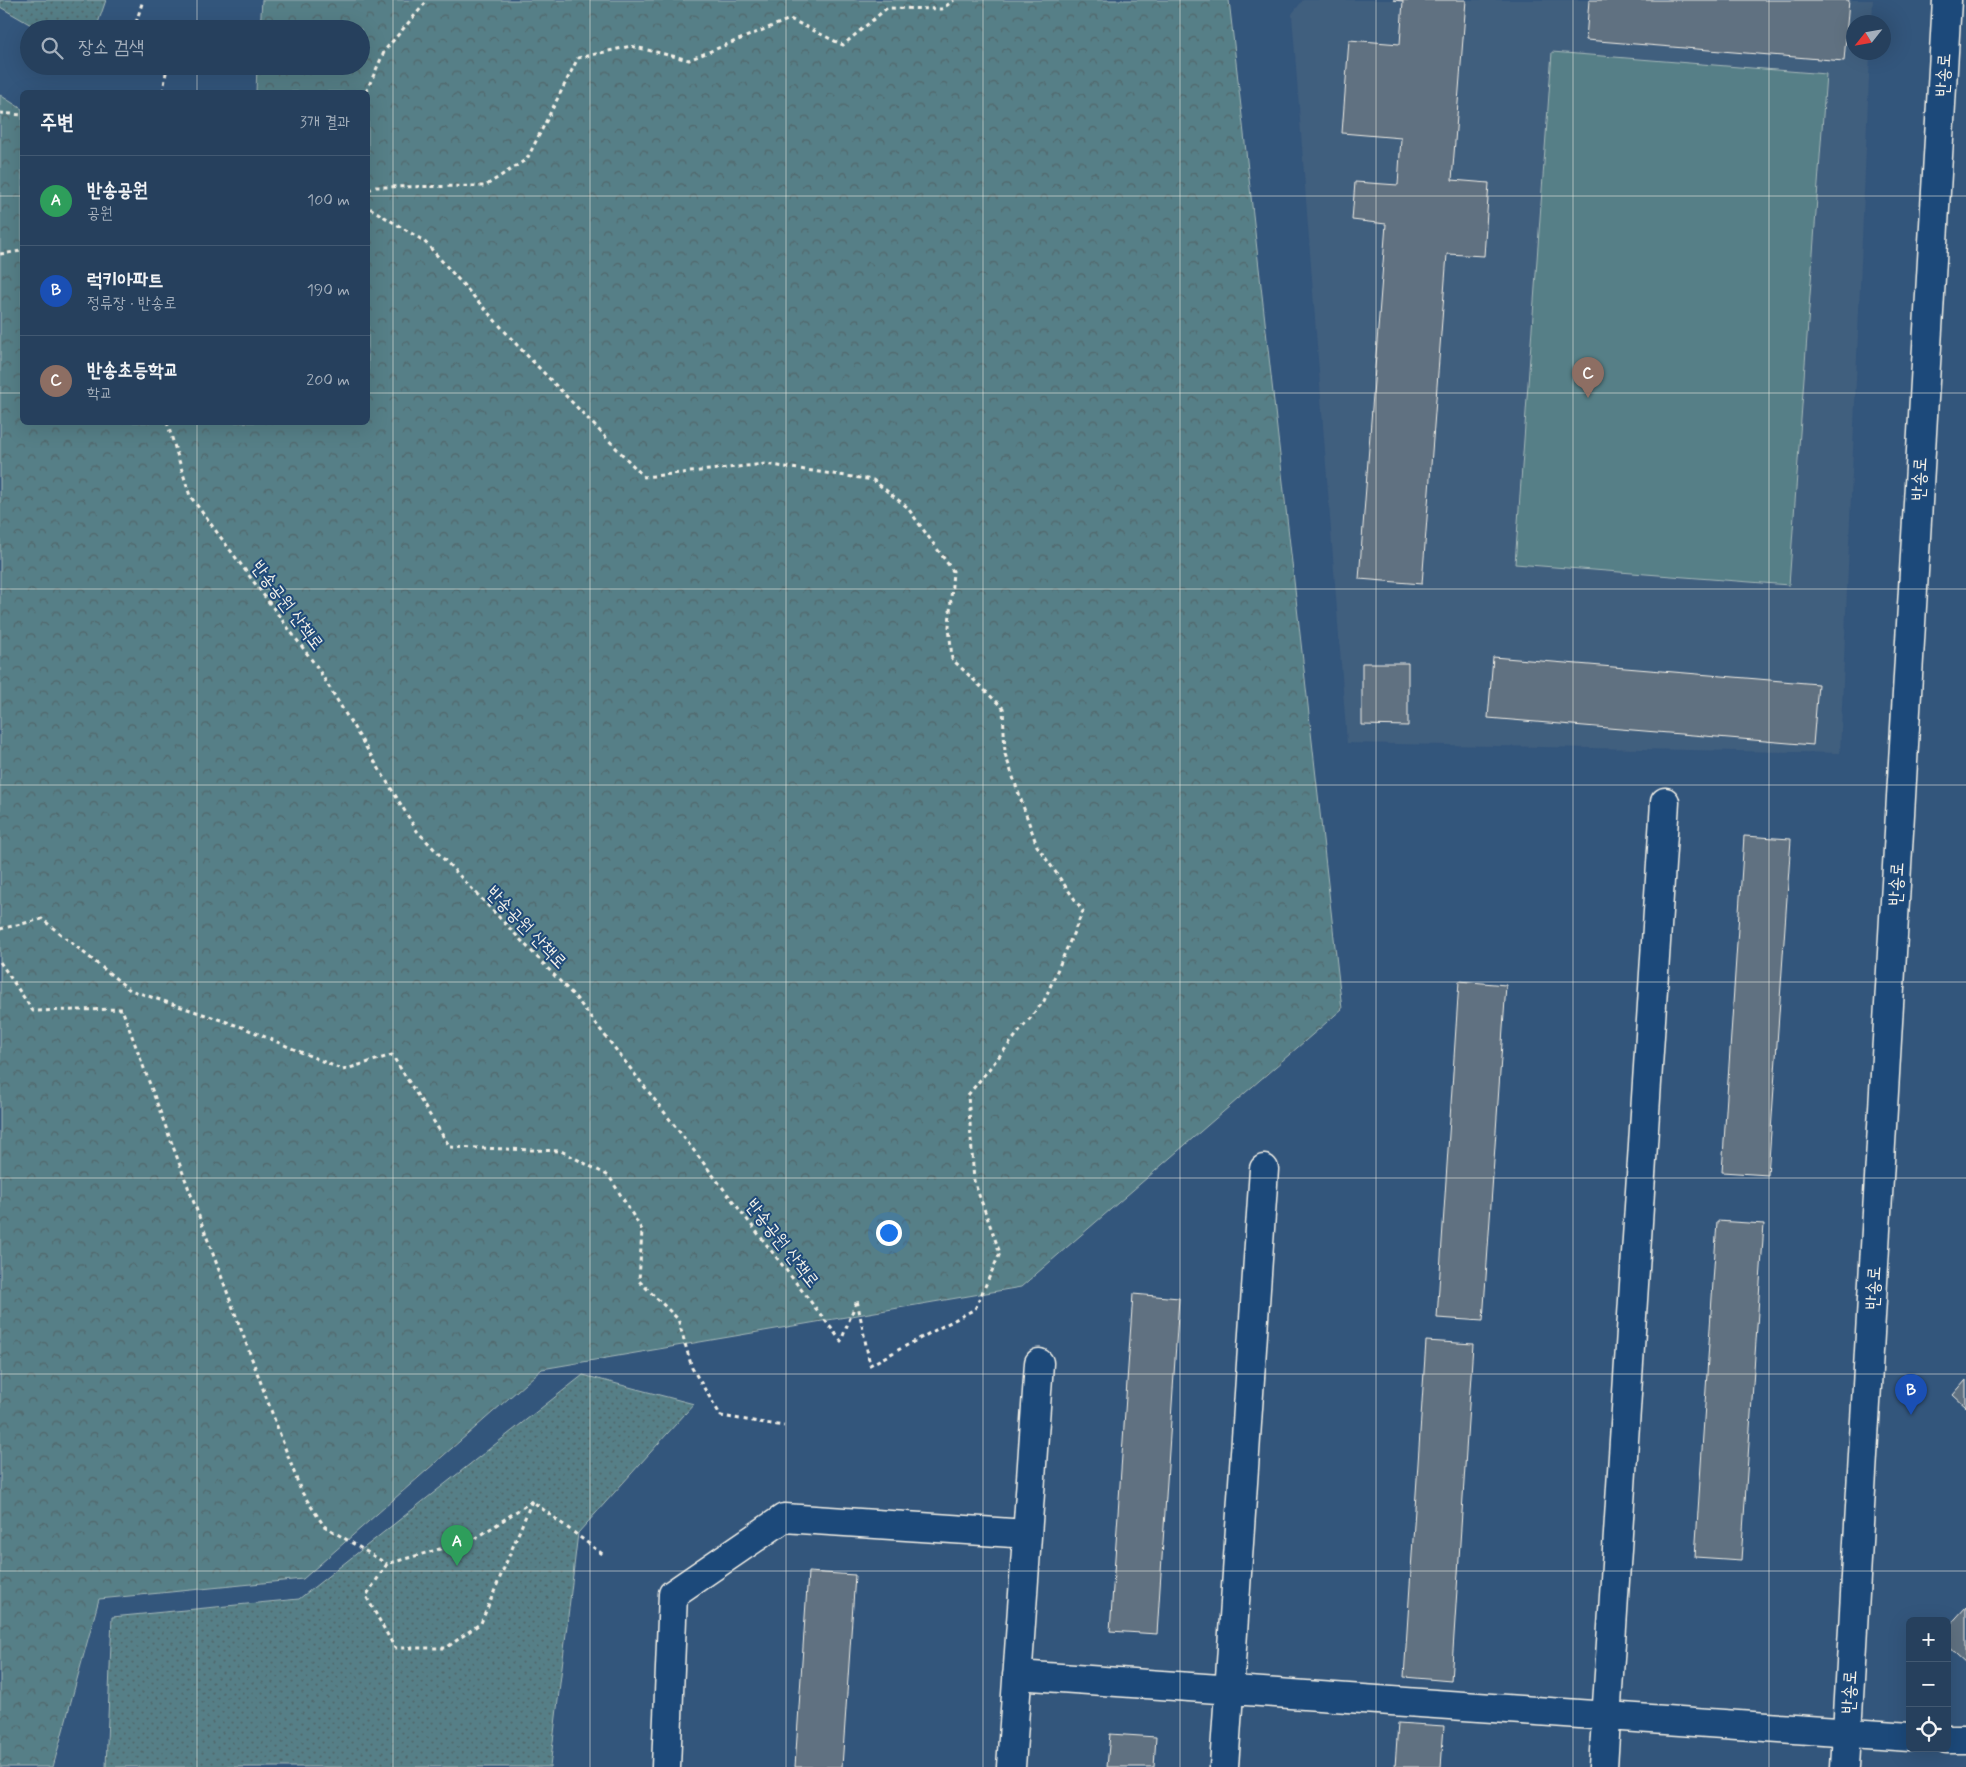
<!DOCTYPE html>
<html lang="ko">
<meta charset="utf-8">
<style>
body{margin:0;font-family:Mynerve,"Poor Story",sans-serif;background:#324b66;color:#f1f3f6}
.controls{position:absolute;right:15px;bottom:15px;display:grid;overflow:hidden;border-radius:8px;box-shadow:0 5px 20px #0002}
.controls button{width:45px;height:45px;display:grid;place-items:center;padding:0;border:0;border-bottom:1px solid #425972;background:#26405d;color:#f1f3f6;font:25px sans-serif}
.compass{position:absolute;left:1846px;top:15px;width:45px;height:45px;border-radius:50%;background:#26405d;box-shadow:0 5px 20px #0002;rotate:239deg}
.you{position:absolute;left:888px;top:1232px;width:18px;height:18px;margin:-12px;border:4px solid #fff;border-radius:50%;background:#1a73e8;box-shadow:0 0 0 8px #1a73e833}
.badge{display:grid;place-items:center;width:32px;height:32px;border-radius:50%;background:#ffd166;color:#fff;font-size:16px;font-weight:700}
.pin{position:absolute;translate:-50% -41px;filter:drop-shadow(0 1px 2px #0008)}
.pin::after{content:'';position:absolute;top:26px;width:18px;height:15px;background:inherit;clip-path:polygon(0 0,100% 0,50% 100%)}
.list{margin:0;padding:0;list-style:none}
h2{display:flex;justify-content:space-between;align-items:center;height:65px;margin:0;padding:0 20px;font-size:21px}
h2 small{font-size:16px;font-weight:400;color:#a4afbc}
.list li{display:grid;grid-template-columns:32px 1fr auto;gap:15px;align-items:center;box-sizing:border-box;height:90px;padding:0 20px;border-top:1px solid #425972}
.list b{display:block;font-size:19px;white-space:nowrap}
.list p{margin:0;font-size:16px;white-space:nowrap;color:#a4afbc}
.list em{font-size:16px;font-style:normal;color:#a4afbc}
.icon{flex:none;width:28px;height:28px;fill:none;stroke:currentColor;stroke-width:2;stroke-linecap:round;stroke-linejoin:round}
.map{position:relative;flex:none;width:1966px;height:1767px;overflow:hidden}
.search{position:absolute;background:#26405d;box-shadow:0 5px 20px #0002;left:20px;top:20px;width:350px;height:55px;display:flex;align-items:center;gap:12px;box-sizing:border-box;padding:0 18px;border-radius:28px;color:#a4afbc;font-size:19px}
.panel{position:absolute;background:#26405d;box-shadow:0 5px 20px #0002;left:20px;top:90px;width:350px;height:335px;border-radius:8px}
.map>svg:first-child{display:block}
.built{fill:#415e7e}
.forest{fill:url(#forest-crowns);stroke:#a5b8b8}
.park{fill:url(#park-dots);stroke:#a5b8b8}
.garden{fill:#567f87;stroke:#a5b8b8}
.building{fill:#617181;stroke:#f4f1e8}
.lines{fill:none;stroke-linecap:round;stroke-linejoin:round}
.minor-casing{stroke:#f4f1e8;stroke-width:31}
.tertiary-casing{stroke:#f4f1e8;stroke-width:31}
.path{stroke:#f4f1e8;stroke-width:3;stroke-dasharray:4 4;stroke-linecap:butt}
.minor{stroke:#1f4a7a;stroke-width:28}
.tertiary{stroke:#1f4a7a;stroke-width:28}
.grid{fill:none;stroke:#f4f1e8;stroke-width:1;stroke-opacity:0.55}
.labels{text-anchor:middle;stroke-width:4;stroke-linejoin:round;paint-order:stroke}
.street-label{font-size:18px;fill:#f4f1e8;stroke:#1f4a7a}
</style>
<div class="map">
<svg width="1966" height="1767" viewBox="0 0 1966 1767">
<defs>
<pattern id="forest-crowns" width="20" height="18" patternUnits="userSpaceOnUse" patternTransform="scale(1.25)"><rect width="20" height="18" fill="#567f87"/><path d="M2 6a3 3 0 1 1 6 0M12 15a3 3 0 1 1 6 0" fill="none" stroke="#50666a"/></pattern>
<pattern id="park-dots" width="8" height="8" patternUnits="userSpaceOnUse" patternTransform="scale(1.25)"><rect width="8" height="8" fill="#567f87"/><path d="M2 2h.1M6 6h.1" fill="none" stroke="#50666a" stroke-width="1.8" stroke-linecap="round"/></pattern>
</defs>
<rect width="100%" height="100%" fill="#33567c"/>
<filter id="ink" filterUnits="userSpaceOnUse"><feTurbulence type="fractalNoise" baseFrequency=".02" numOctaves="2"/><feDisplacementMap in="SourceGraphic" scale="10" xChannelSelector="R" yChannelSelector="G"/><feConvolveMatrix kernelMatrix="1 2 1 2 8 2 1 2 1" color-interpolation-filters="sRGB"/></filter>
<g filter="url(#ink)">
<path class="built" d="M1303 0H1873L1872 22H1854V52L1870 53 1840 753 1347 743 1292 14Z"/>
<path class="forest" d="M262 0H1229L1342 1009 1021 1287 542 1369 303 1579 99 1599 53 1767H0V95L22 109V422H368V92H256L257 66H361V29H260Z"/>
<path class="park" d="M0 0H106L96 29H38L0 7Z
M583 1375 694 1404 578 1533 550 1767H106L112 1617 299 1599Z"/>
<path class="garden" d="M1552 52 1826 74 1789 585 1515 564Z"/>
<path class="building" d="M1393 0H1466L1452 180 1489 183 1484 256 1447 254 1422 584 1359 579 1386 224 1352 220 1355 182 1398 185 1401 138 1342 133 1349 40 1400 44 1403 1Z
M1589 0H1849L1844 61 1586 40Z
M1493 657 1818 684 1813 745 1488 718Z
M1362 663H1408V726L1362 725Z
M1744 836 1791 839 1768 1175 1722 1172Z
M1459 981 1506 985 1483 1321 1437 1318Z
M1717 1221 1764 1224 1741 1560 1695 1557Z
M1133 1294 1179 1298 1157 1634 1110 1631Z
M1426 1341 1473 1344 1451 1681 1404 1677Z
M1966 1380V1407L1953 1395Z
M808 1572 855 1575 842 1767H795Z
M1966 1607V1663L1947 1646V1628Z
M1398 1723 1444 1726 1441 1767H1395Z
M1110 1734 1156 1737 1154 1767H1107Z"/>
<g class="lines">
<defs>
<path id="minor" d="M1017 1675 1910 1737
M1947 1739H1966
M666 1767 673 1594 784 1518 1027 1534
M1011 1767 1039 1363
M1224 1767 1264 1169
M1603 1767 1665 802"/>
<path id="tertiary" d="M1845 1767 1947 0"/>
</defs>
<use href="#minor" class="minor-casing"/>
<use href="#tertiary" class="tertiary-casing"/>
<path class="path" d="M141 29 136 23 143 0
M163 92 167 66
M366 92 385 50 428 0
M0 113 22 115
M368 190 376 187 485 186 527 159 578 58 631 46 689 60 790 19 843 45 887 8 942 9 954 0
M0 254 22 251
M167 422 190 496 317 667 417 831 576 998 841 1341 857 1300 870 1365 975 1309 1000 1253 974 1181 968 1095 1044 1001 1083 911 1037 846 1005 754 1003 708 952 659 949 626 953 571 907 507 873 480 765 464 644 477 517 345 424 241 368 207
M0 929 42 919 130 990 242 1027 343 1070 392 1055 450 1147 561 1151 609 1176 642 1230 639 1281 678 1319 692 1368 721 1416 784 1426
M0 962 33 1011 122 1009 301 1491 324 1526 387 1564
M532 1501 475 1539 387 1564 366 1596 395 1648H446L481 1623 532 1501 605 1556"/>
<use href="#minor" class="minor"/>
<use href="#tertiary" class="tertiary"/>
</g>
</g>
<path class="grid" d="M197 0V29M393 0V1767M590 0V1767M786 0V1767M983 0V1767M1180 0V1767M1376 0V1767M1573 0V1767M1769 0V1767M197 66V92M0 196H22M368 196H1966M0 393H22M368 393H1966M197 422V1767M0 589H1966M0 785H1966M0 982H1966M0 1178H1966M0 1374H1966M0 1571H1966"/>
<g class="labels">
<g class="street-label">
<text transform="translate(1943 75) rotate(-87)" y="6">반송로</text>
<text transform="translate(1919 479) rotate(-87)" y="6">반송로</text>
<text transform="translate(288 605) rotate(53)" y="6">반송공원 산책로</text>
<text transform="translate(1896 884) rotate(-87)" y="6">반송로</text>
<text transform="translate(527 927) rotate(46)" y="6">반송공원 산책로</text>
<text transform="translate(783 1243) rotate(52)" y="6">반송공원 산책로</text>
<text transform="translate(1873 1288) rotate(-87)" y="6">반송로</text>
<text transform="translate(1849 1692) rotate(-87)" y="6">반송로</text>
</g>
</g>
</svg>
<div class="controls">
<button>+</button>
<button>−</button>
<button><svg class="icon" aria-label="locate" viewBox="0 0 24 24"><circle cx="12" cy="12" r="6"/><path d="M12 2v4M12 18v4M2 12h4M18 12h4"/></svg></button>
</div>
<svg class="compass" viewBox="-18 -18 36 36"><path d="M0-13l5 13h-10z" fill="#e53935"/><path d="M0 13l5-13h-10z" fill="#a4afbc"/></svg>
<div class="you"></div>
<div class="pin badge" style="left:457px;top:1566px;background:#2e9e5b">A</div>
<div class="pin badge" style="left:1911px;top:1415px;background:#1a4fb4">B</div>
<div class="pin badge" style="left:1588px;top:398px;background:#8d6e63">C</div>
<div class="search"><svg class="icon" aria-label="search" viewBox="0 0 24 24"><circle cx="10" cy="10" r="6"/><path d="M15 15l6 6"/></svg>장소 검색</div>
<section class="panel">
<h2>주변<small>3개 결과</small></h2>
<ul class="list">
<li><span class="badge" style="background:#2e9e5b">A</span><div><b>반송공원</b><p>공원</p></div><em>100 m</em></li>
<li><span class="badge" style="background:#1a4fb4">B</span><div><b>럭키아파트</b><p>정류장 · 반송로</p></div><em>190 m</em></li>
<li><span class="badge" style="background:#8d6e63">C</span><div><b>반송초등학교</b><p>학교</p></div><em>200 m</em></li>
</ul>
</section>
</div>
